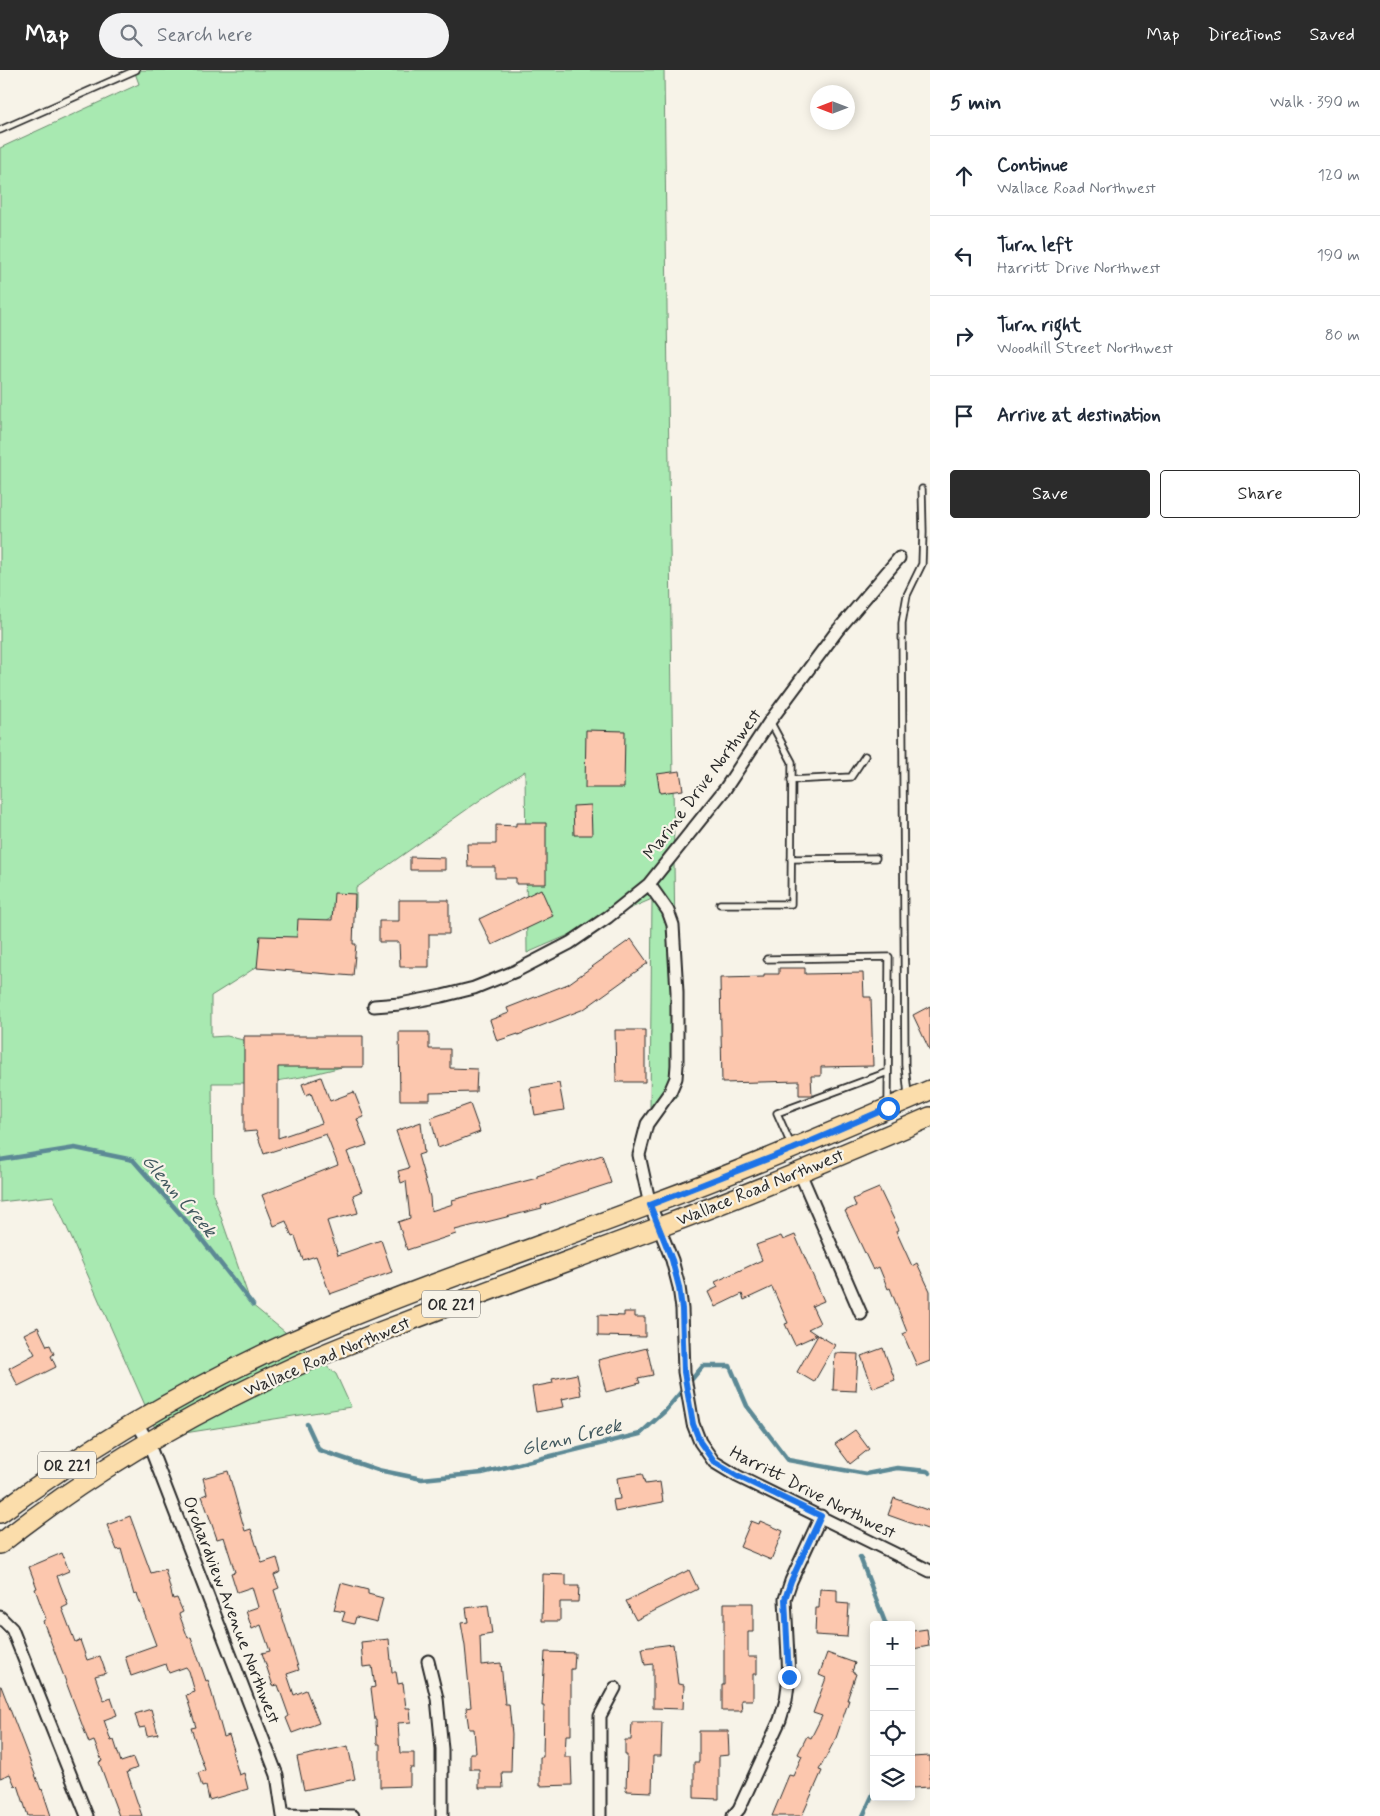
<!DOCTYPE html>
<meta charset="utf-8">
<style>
body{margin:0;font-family:Mynerve,sans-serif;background:#f2f2f3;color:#1f2937}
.controls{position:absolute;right:15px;bottom:15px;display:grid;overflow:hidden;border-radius:5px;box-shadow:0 2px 12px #0003}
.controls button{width:45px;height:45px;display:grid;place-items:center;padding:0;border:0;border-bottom:1px solid #e0e1e3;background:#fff;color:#1f2937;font:25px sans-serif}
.compass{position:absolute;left:810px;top:15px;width:45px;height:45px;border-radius:50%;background:#fff;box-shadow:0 2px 12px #0003;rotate:270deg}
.stop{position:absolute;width:15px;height:15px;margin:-11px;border:4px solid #1a73e8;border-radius:50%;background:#fff}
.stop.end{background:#1a73e8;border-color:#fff;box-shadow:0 1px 5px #0008}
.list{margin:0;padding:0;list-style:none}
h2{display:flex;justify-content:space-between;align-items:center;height:65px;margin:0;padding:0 20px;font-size:21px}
h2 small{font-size:16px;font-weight:400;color:#747a83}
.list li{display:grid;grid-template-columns:32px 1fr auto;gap:15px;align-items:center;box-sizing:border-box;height:80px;padding:0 20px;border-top:1px solid #e0e1e3}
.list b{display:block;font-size:19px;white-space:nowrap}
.list p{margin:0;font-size:16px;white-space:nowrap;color:#747a83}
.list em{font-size:16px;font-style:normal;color:#747a83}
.actions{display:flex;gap:10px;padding:15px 20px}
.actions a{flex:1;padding:11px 0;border:1px solid #2b2b2b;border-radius:5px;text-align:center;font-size:18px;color:#2b2b2b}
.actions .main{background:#2b2b2b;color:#fff}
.icon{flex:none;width:28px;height:28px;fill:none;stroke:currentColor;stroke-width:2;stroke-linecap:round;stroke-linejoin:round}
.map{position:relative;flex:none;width:930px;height:1746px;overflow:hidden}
header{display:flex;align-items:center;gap:30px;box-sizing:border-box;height:70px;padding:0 25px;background:#2b2b2b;color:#fff}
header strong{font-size:24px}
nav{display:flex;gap:28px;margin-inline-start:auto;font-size:18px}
.search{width:350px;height:45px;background:#f2f2f3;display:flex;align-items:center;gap:12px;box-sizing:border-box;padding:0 18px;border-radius:28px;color:#747a83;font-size:19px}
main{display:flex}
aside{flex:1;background:#fff}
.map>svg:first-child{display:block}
.green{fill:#a8e9b1;stroke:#6a8a6e}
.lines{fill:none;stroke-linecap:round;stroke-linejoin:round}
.stream{stroke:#5c8995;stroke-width:4.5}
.building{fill:#fcc7ae;stroke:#2b2b2b}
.lane-casing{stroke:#2b2b2b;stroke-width:9}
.street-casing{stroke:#2b2b2b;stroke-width:15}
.primary-casing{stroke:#2b2b2b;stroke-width:22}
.lane{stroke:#f7f3e8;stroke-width:5.5}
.street{stroke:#f7f3e8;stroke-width:11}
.primary{stroke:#fbddab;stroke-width:19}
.route{stroke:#1a73e8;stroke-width:6}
.labels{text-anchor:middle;stroke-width:4.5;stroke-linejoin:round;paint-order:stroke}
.shield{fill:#f7f3e8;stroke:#686764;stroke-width:1}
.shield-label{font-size:16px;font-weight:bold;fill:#2b2b2b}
.street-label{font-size:18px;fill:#2b2b2b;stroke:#f7f3e8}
.water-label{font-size:19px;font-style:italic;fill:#435a60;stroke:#f7f3e8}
</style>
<header>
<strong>Map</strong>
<div class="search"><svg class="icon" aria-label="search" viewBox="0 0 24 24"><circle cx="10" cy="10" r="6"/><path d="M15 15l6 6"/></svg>Search here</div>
<nav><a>Map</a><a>Directions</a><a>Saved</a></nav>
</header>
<main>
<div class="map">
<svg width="930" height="1746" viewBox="0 0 930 1746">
<rect width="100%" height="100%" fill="#f7f3e8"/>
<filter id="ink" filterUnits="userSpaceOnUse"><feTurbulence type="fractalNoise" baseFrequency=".02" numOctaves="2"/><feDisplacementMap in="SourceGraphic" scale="10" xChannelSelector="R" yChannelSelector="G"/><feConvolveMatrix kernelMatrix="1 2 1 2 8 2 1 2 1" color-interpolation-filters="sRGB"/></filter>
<g filter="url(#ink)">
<path class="green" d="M134 0H664L677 1027 650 1039 652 829 527 883 525 701 483 728 356 818V838L349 843 343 840C298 867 256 899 211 926V967L227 966 346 996 301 1007 264 1013H212L213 1124 251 1234 336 1304 351 1337 159 1367 53 1126 0 1132V78L139 14Z"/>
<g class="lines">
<path class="stream" d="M0 1090 75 1078 133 1090 196 1162 253 1235
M307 1354 319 1380 378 1400 422 1409 482 1403 640 1364 665 1341 703 1296H730L747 1336 788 1390 866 1404 897 1398 927 1401 930 1403
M860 1487 886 1555
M863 1746 874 1722"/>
</g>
<path class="building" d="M586 660 625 661 624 718H585Z
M680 701 683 720 660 723 657 704Z
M591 735 592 765H574L573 736Z
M516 753H546V814H516V808H495V797H468L467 774H496V755L516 756Z
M410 787 445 788V800H410Z
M541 819 553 846 492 875 479 849Z
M334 823 355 824 353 874H356L353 906 257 898 260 866 297 867 298 849 332 850Z
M399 830H449V864H429V897H400L399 872H379V851H399Z
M631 869 648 893 584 939 518 965V964L497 971 490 950 509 943 507 938 568 914Z
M779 898H805V904L863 903 864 927H871L873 996 821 997V1006H811L812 1025H799V1011L722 1013 720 908 764 907V904H779Z
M930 936V981L913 945Z
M615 960H645V1012H616Z
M399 962H429V979H450V998L477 999 476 1022 430 1023V1030H400Z
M244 966H363V997H278V1068L322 1053 311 1023 306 1025 302 1014 321 1007 330 1031 354 1022 364 1047 357 1049 367 1075 347 1082 362 1121 353 1125 358 1143 327 1151 338 1185 381 1170 392 1202 330 1224 316 1186 303 1190 295 1166 292 1167 286 1151 274 1156 262 1125 338 1095 326 1064 264 1084 256 1061 244 1062Z
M559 1013 564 1040 535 1045 530 1018Z
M470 1034 480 1062 438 1078 431 1048Z
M421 1052 424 1083 418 1085 430 1127 431 1141 453 1134 452 1130 537 1108V1106L602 1085 611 1113 541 1136 542 1138 455 1160 456 1164 407 1180 398 1152 410 1148 406 1111 401 1113 398 1101 409 1098 396 1061Z
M879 1118 899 1160 896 1161 912 1196 917 1193 930 1221V1291L917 1296 903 1264 907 1262 890 1218 888 1219 879 1197 873 1200 845 1141 856 1136 853 1129Z
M795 1165 824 1231 812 1236 820 1253 808 1259 817 1265 795 1275 785 1254 788 1253 772 1217 744 1230 742 1224 715 1237 708 1222 718 1217 715 1212 762 1190 756 1175 781 1166 783 1170Z
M624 1242H635V1247H645V1267L598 1266V1245L624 1246Z
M38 1257 47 1276 50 1275 54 1284 51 1286 56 1297 18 1316 9 1298 35 1284 24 1264Z
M818 1265 835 1275 814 1312 797 1302Z
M647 1278 653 1305 638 1308 640 1313 606 1322 598 1290Z
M883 1278 895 1310 873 1318 861 1286Z
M835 1283 858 1284 856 1321 833 1320Z
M577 1304 581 1325 562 1329 564 1337 536 1342 532 1317 553 1313 552 1309Z
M855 1360 869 1379 850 1394 835 1374Z
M228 1401 245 1461 251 1459 262 1493 277 1488 281 1502 274 1505 279 1518 274 1520 299 1600 287 1604 294 1625 306 1620 319 1653 292 1663 286 1648 289 1646 278 1615 273 1616 262 1583 270 1581 261 1555 252 1559 246 1541 258 1537 252 1517 237 1522 231 1503 235 1502 224 1467 217 1469 202 1426 207 1424 203 1408Z
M642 1404 645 1414 660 1412 663 1432 625 1439V1440L615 1442 613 1430 620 1429 617 1408Z
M894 1428 930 1441V1460L888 1445Z
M130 1446 151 1503 165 1499 173 1529 177 1528 183 1542 179 1544 188 1568 191 1567 206 1611 208 1610 224 1667 229 1665 234 1680 232 1681 239 1705 244 1703 248 1719 209 1730 206 1716 202 1717 198 1703 205 1700 191 1658 196 1657 186 1625 195 1622 189 1601 186 1597 169 1603 166 1594 131 1606 125 1586 156 1575 137 1524 134 1525 121 1479 117 1480 107 1455Z
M751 1451 759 1454 760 1451 783 1461 771 1490 740 1477Z
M62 1483 69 1501 57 1506 68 1535 62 1538 75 1572 80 1570 87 1590 100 1586 106 1603 95 1606 104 1631 111 1628 117 1645 104 1650 111 1671 114 1670 121 1692 133 1688 137 1698 127 1702 142 1746H119L99 1692 102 1691 94 1671 89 1673 43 1551 46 1549 35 1519 37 1518 29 1497Z
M689 1500 698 1519 636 1550 626 1531Z
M543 1504 566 1505V1516H579L578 1532H560V1551H542Z
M341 1513 368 1520V1524L383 1528 377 1552 356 1547 354 1554 342 1551 345 1542 334 1540Z
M820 1519 837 1520V1533L849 1534 847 1567 815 1565 816 1538H819Z
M724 1533H753V1562H748V1587H757V1604H753V1630H741L742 1641H722V1615H724Z
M488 1535 492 1564 480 1566 481 1595 501 1593 505 1634H509L512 1664 511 1702H502L503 1718H479V1699H470V1683H476L474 1659H469L466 1638 471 1637 465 1576 461 1553 468 1552 466 1538Z
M927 1559 929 1576 913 1579 912 1567 914 1566 913 1561Z
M389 1569 392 1602H396L398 1614 403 1613 406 1638H410L411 1652 398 1653 400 1683H414V1698H410V1716L380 1717V1674H377L376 1650H375L371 1618 375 1617 372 1596 363 1597 361 1572Z
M673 1574 678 1614 684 1615 683 1639 653 1638V1594L645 1595 642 1578Z
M545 1582 575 1583 574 1599H571V1665H566L565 1687H571L572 1715 540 1716V1687H543L544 1636H542Z
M827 1583 855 1593 852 1602 856 1604 847 1630H849L836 1668 819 1700 822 1701 802 1746H772L789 1705 793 1706 802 1686 798 1684 807 1666 811 1668 822 1646 813 1643 826 1608 819 1605Z
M0 1616H1L41 1720 42 1719 51 1746H28L18 1715 15 1716 10 1704 0 1708Z
M151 1639 158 1664 147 1666 145 1657 139 1658 135 1644Z
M632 1652H662L661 1686H653L652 1722 626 1721 627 1685H625V1670H631Z
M699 1661H728L729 1685 719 1686V1729L694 1728V1692H699Z
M348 1676 355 1709 304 1720 297 1687Z
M930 1686V1717L912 1718 911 1687Z"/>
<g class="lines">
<defs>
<path id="lane" d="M0 60 136 0
M791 710 851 707 865 686
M791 789 876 788
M720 834H791L792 692 770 651
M767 889 889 887 888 1034
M908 1025 905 995 902 553 907 525 922 494 923 462 922 419
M792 1077 777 1043 888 1002"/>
<path id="street" d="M649 814 668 841 673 855 677 922V995L676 1008 670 1022 647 1054 639 1085 650 1135 672 1190 679 1217 682 1239 684 1302 693 1354 700 1372 714 1392 737 1406 930 1501
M374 936 400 934 442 926 474 918 516 901 570 873 608 847 649 814 725 719 770 651 837 561 899 488
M800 1103 861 1244
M136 1351 148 1372 277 1705 283 1746
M0 1547 12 1559 87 1746
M428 1591 437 1628 442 1679V1746
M283 1745 353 1746
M600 1746V1646L615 1618
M733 1746 739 1739 780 1650 786 1630 789 1607 785 1529 791 1511 821 1446"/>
<path id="primary" d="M0 1443C90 1376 185 1320 288 1273 405 1221 528 1181 649 1135 744 1100 837 1060 930 1020
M0 1474C90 1402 190 1344 296 1296 330 1281 366 1267 401 1254 486 1221 572 1190 657 1158 749 1124 840 1086 930 1047"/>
</defs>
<use href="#lane" class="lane-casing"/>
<use href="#street" class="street-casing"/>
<use href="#primary" class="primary-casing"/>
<use href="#lane" class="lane"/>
<use href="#street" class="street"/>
<use href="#primary" class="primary"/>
</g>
</g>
<g class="lines" filter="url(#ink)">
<path class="route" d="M789 1607 785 1529 791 1511 821 1446 737 1406 714 1392 700 1372 693 1354 684 1302 682 1239 679 1217 672 1190 650 1135 793 1079 888 1038"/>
</g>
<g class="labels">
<g class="shield">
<rect x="422" y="1220.5" width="58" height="27" rx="4"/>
<rect x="38" y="1381.5" width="58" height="27" rx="4"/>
</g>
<g class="shield-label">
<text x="451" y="1240">OR 221</text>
<text x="67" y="1401">OR 221</text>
</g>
<g class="street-label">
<text transform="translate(702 714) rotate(-53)" y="6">Marine Drive Northwest</text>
<text transform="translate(760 1117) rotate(-22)" y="6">Wallace Road Northwest</text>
<text transform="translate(327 1286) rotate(-23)" y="6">Wallace Road Northwest</text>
<text transform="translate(813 1422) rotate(27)" y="6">Harritt Drive Northwest</text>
<text transform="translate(232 1540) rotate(69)" y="6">Orchardview Avenue Northwest</text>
</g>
<g class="water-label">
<text transform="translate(180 1125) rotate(49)" y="7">Glenn Creek</text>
<text transform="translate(571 1366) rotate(-14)" y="7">Glenn Creek</text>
</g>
</g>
</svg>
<div class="controls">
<button>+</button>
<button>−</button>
<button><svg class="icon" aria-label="locate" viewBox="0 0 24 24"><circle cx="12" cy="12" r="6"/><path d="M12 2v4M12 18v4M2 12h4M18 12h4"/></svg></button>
<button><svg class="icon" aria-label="layers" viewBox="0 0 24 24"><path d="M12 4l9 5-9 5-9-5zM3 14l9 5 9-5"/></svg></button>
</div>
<svg class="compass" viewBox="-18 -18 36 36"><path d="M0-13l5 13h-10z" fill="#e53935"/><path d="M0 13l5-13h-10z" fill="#747a83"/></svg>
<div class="stop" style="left:888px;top:1038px"></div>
<div class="stop end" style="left:789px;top:1607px"></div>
</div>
<aside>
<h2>5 min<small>Walk · 390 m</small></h2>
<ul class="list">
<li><svg class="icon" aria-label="ahead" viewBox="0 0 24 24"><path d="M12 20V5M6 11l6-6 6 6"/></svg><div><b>Continue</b><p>Wallace Road Northwest</p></div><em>120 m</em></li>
<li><svg class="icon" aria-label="left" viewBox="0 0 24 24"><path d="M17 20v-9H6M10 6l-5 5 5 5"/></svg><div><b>Turn left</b><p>Harritt Drive Northwest</p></div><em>190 m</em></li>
<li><svg class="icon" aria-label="right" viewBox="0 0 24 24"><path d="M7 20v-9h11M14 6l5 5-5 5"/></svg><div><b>Turn right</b><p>Woodhill Street Northwest</p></div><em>80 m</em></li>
<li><svg class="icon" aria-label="arrive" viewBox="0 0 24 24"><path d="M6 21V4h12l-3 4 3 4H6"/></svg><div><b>Arrive at destination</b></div></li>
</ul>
<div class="actions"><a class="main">Save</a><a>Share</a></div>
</aside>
</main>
